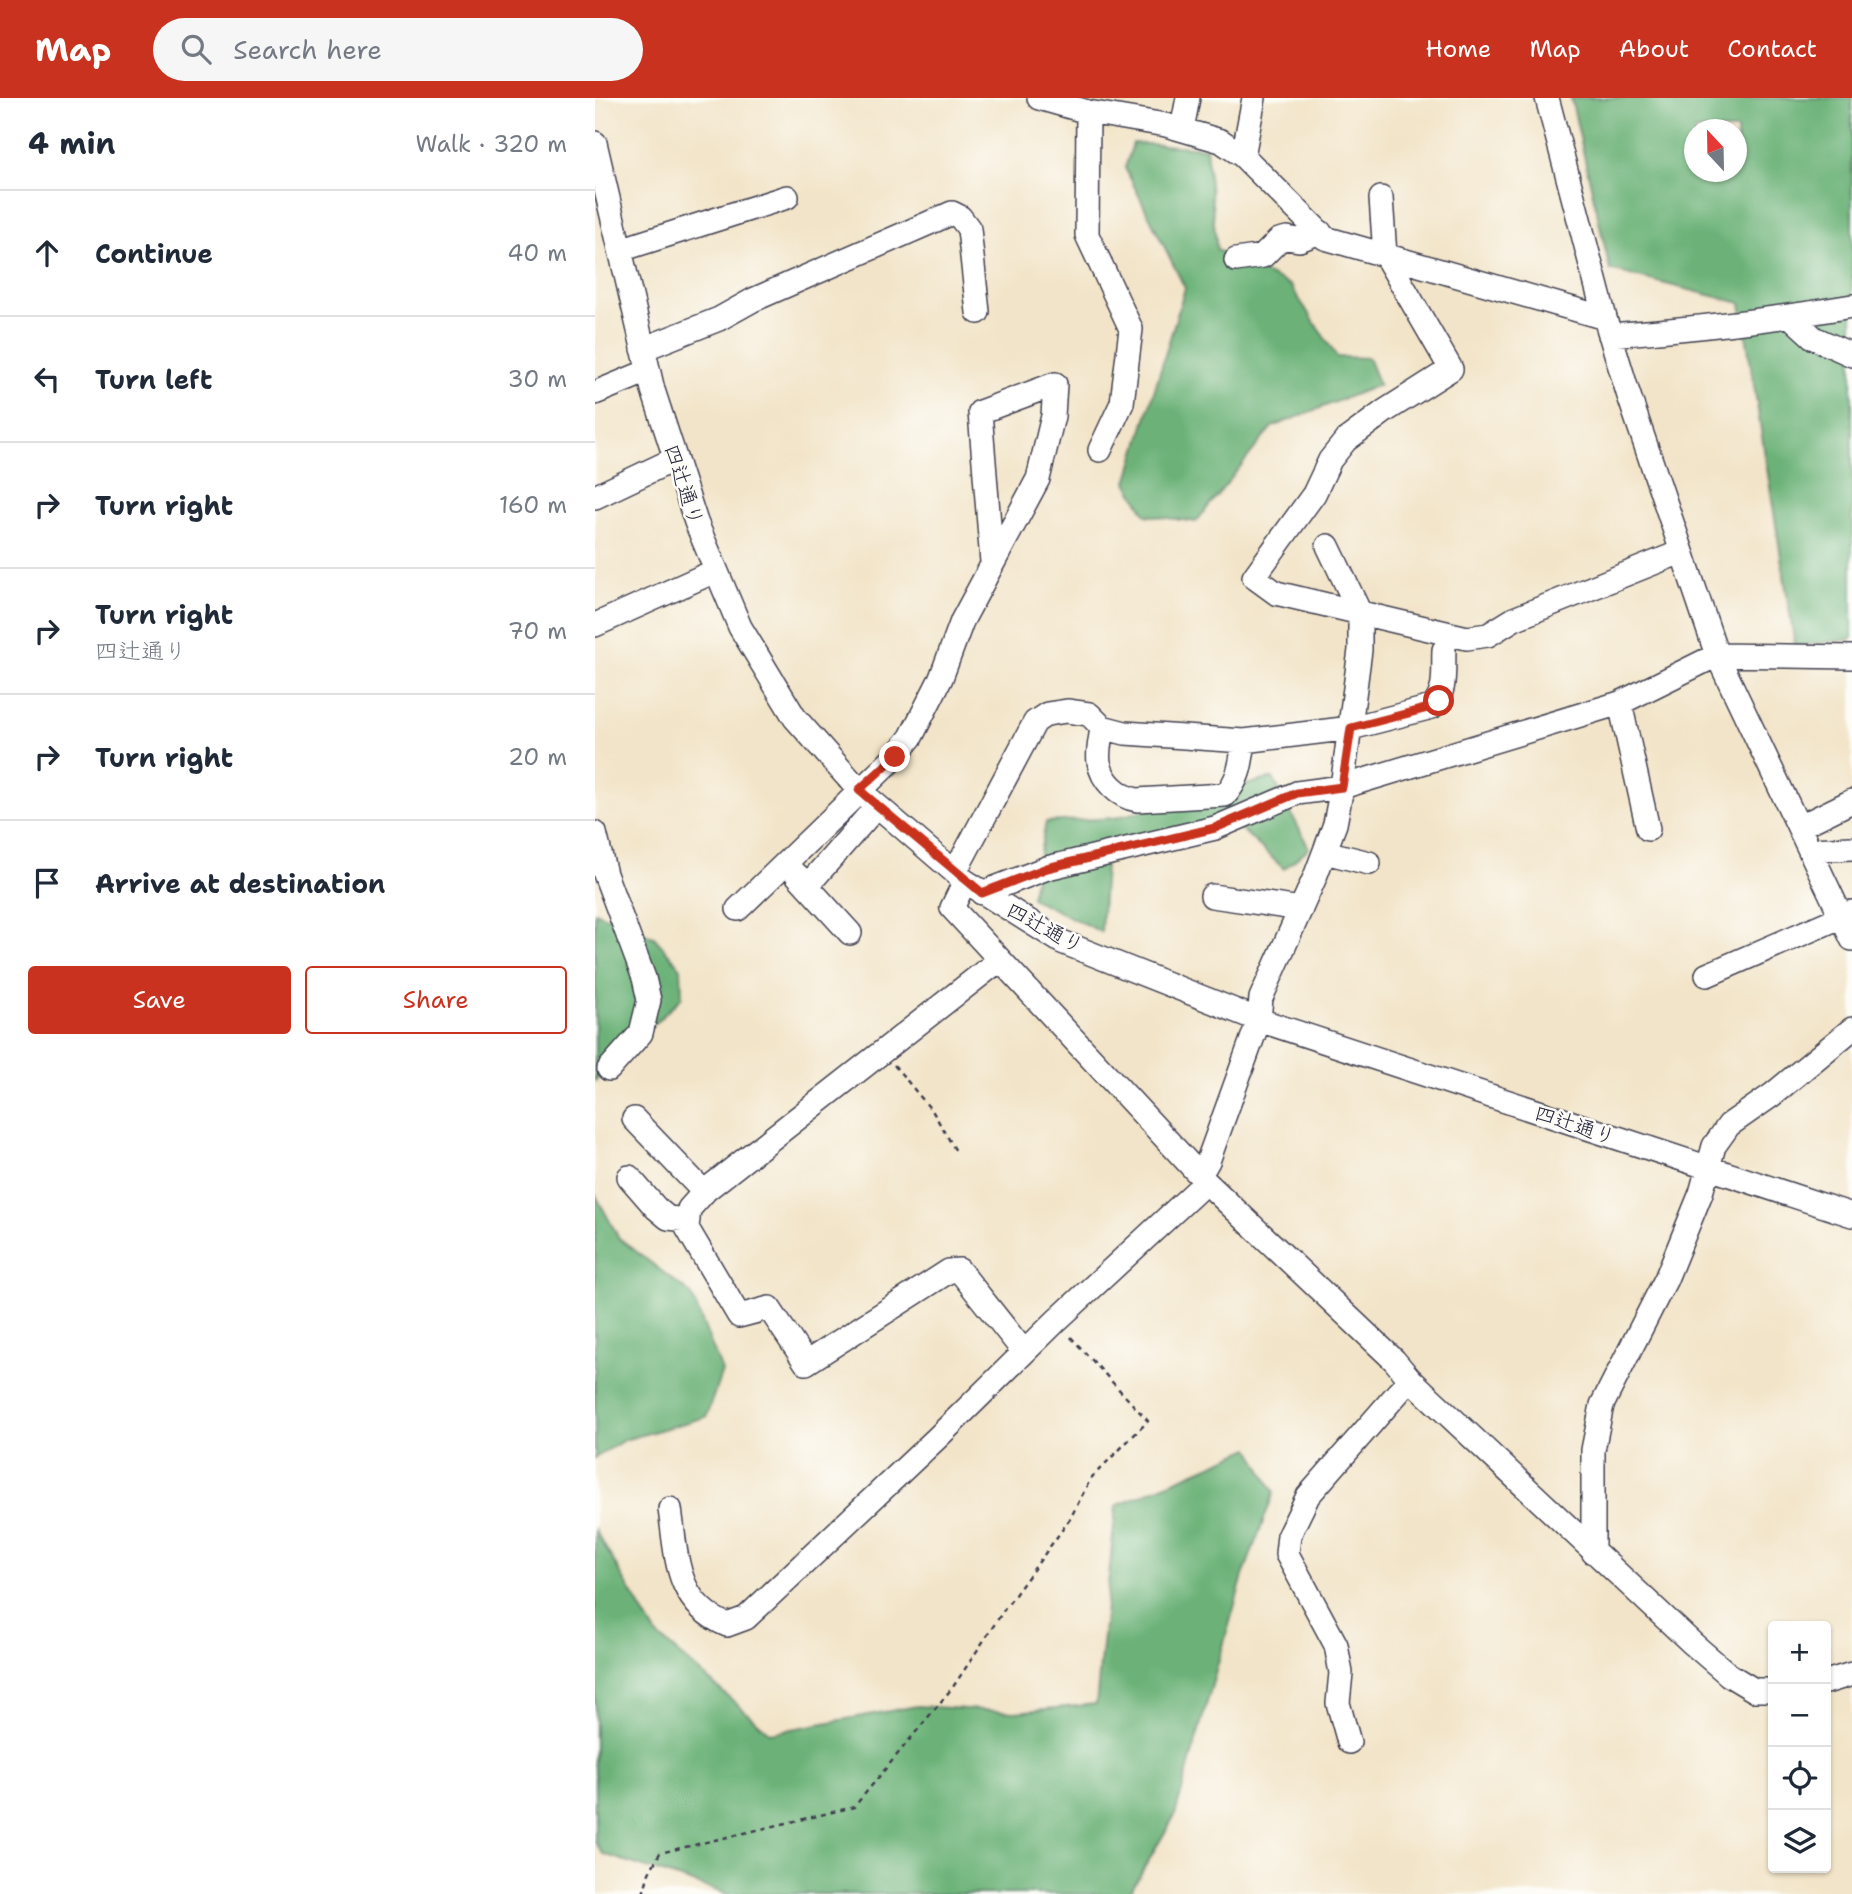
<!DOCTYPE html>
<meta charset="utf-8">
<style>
body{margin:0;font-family:"Shantell Sans","Klee One",sans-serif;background:#f6f6f7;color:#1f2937}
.controls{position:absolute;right:21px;bottom:21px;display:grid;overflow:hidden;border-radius:7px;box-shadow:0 2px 5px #0004}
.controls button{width:63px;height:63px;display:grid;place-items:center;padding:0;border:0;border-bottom:2px solid #e0e1e3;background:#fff;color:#1f2937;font:35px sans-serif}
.compass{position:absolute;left:1089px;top:21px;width:63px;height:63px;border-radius:50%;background:#fff;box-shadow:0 2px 5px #0004;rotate:338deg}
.stop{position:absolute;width:21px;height:21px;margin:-16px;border:5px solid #c8321e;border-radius:50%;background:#fff}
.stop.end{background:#c8321e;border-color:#fff;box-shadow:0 2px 7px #0008}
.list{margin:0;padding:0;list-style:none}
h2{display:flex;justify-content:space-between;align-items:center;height:91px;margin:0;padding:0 28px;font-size:30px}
h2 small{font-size:23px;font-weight:400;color:#747a83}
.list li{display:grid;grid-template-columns:46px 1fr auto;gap:21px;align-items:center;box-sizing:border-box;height:126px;padding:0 28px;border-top:2px solid #e0e1e3}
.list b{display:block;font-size:26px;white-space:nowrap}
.list p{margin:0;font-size:23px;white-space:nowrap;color:#747a83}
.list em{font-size:23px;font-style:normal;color:#747a83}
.actions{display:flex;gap:14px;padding:21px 28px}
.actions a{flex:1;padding:16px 0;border:2px solid #c8321e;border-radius:7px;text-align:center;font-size:24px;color:#c8321e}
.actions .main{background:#c8321e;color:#fff}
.icon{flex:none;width:38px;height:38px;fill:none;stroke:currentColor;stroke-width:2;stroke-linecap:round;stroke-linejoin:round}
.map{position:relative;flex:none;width:1257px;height:1796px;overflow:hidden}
header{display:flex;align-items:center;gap:42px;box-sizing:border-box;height:98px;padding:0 35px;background:#c8321e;color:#fff}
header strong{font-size:33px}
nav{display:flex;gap:38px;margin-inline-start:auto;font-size:24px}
.search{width:490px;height:63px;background:#f6f6f7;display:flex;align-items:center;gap:18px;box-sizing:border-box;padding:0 24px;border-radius:38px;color:#747a83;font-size:26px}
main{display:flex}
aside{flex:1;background:#fff}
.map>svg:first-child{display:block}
.forest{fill:#6cb278;stroke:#476a5a;stroke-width:2;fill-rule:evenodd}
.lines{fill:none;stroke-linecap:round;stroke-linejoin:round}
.minor-casing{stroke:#413f50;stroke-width:26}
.path{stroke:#413f50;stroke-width:2.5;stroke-dasharray:5 5;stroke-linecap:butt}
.minor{stroke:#fff;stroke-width:23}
.route{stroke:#c8321e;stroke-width:9}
.labels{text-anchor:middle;stroke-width:5;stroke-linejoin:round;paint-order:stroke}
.street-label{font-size:21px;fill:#22223b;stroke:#fdfcf7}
</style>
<header>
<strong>Map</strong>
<div class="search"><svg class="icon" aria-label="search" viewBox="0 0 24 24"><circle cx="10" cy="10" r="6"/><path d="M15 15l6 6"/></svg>Search here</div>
<nav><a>Home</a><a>Map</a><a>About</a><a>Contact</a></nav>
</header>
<main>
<aside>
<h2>4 min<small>Walk · 320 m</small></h2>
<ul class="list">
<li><svg class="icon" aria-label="ahead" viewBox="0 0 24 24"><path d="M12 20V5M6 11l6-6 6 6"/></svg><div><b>Continue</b></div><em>40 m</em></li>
<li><svg class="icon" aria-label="left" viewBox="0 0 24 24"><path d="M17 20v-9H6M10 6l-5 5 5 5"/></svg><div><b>Turn left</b></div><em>30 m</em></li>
<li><svg class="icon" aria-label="right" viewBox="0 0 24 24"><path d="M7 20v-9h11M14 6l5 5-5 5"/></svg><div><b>Turn right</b></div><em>160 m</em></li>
<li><svg class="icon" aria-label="right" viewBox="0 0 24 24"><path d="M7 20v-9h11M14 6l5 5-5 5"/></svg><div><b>Turn right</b><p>四辻通り</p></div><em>70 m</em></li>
<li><svg class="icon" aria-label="right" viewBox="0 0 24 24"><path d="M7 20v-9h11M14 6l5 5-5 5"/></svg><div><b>Turn right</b></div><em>20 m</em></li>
<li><svg class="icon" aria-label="arrive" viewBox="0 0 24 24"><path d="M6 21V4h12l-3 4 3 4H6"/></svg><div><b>Arrive at destination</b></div></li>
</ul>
<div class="actions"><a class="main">Save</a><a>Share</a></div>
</aside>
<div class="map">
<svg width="1257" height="1796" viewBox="0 0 1257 1796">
<rect width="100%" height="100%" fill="#fdfcf7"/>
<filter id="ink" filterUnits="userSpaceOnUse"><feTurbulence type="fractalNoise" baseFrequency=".0143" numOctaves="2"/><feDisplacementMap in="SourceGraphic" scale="14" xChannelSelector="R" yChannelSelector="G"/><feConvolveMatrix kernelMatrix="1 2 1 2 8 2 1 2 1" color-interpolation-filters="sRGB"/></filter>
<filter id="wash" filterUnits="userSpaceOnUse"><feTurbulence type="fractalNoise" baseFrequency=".00686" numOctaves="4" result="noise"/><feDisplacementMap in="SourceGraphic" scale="28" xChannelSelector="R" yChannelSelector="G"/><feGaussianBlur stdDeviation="1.57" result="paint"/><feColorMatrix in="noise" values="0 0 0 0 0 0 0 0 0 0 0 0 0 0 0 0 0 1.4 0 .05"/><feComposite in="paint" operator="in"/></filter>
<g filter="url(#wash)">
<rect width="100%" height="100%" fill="#f2e4c8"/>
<path class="forest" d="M976 0H1257V541L1200 548 1146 205 1015 172ZM1100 32H1142V74H1100Z
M538 45 611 50 622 152 695 187 742 259 773 260 784 287 677 329 601 424 551 417 532 384 590 190 530 70Z
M678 680 714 750 689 771 646 731 511 750 506 834 436 800 451 724 519 720Z
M0 814 59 839 86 870 87 899 0 983Z
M0 1096 24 1140 96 1196 127 1273 111 1319 29 1342 0 1360Z
M655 1350 679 1394 648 1478 580 1717 534 1796H132L8 1756 0 1744V1432L61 1536 175 1635 322 1608 420 1614 501 1606 521 1408Z"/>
</g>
<g filter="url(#ink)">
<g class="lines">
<defs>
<path id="minor" d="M444 0 493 14 571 27 626 43 648 58 730 140 1010 220
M952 0 1010 220 1033 295 1122 557 1257 841
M493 14 492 137 536 231 527 305 505 352
M587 31 593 0
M0 45 58 292 101 424 145 529 200 620 264 692 370 783 467 844 664 922 1257 1117
M648 58 659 0
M786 100 790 157 856 271 790 313 751 342 735 362 719 396 659 479 681 495 872 540 893 537 919 521 1086 454
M25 152 192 99
M641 162 668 158 684 142 692 140 704 142 725 134
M1195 218 1219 240 1257 257
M1015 237C1096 231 1177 222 1257 208
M48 251 124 221 158 202 357 115 365 119 374 131 383 214
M0 295 53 273
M0 399 80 361
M0 527 120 473
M1025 605 1053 731
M507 629C506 640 502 654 504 664 507 683 524 699 542 702L630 697C645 681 646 664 649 643
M1204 729 1257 703
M0 735 10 776 49 880 54 902 46 935 14 971
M1215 752 1257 750
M730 754 774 765
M360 774 440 624 452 616 472 613 494 616 507 629 530 635 649 643 756 630 837 609C852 595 848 572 849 552
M202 777 255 835
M370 783 357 810 611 1084 799 1262 815 1281 1097 1545 1134 1577 1159 1592H1178
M212 788 282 708
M387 795 452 770 620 730 702 695 747 689 1025 605 1122 557 1257 559
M617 798 706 811
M143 811 300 659 316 639 346 580 367 523 443 381 458 318 460 286 385 314 397 464
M403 863 111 1092 94 1111 92 1130 144 1218 174 1210 211 1265 354 1173 364 1172 429 1254
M1112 877 1257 814
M39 1021 109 1094
M605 1077 613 1063 664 922 666 900 720 779 740 726 747 689 765 552V515L733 448
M34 1079 61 1110 73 1120 93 1122
M75 1411C82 1459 80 1505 132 1527L151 1520 342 1340 461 1223 611 1084
M998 1454V1352L1007 1307 1071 1181 1106 1095 1119 1048 1134 1027 1177 997 1257 931
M1231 1584 1257 1576
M754 1644 743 1605 746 1575 741 1547 692 1456 694 1437 713 1398 815 1281"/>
</defs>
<use href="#minor" class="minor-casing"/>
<path class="path" d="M299 967 338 1014 362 1055
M48 1796 54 1775 65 1755 259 1709 358 1589 409 1512 475 1421 496 1380 553 1323 473 1236"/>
<use href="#minor" class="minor"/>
</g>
</g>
<g class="lines" filter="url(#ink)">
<path class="route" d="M300 659 264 692 387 795 452 770 620 730 702 695 747 689 756 630 837 609 844 603"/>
</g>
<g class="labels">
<g class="street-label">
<text transform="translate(89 387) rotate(72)" y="7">四辻通り</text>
<text transform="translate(450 830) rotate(28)" y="7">四辻通り</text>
<text transform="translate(980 1027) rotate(18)" y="7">四辻通り</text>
</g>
</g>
</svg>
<div class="controls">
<button>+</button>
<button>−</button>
<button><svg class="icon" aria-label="locate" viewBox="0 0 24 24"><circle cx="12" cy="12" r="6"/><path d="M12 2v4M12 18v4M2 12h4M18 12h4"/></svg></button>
<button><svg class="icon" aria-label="layers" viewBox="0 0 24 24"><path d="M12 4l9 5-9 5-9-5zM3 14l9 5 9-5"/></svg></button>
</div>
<svg class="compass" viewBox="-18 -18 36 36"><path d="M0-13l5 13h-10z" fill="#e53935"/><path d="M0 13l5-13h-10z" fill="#747a83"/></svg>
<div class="stop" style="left:844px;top:603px"></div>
<div class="stop end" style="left:300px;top:659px"></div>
</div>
</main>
